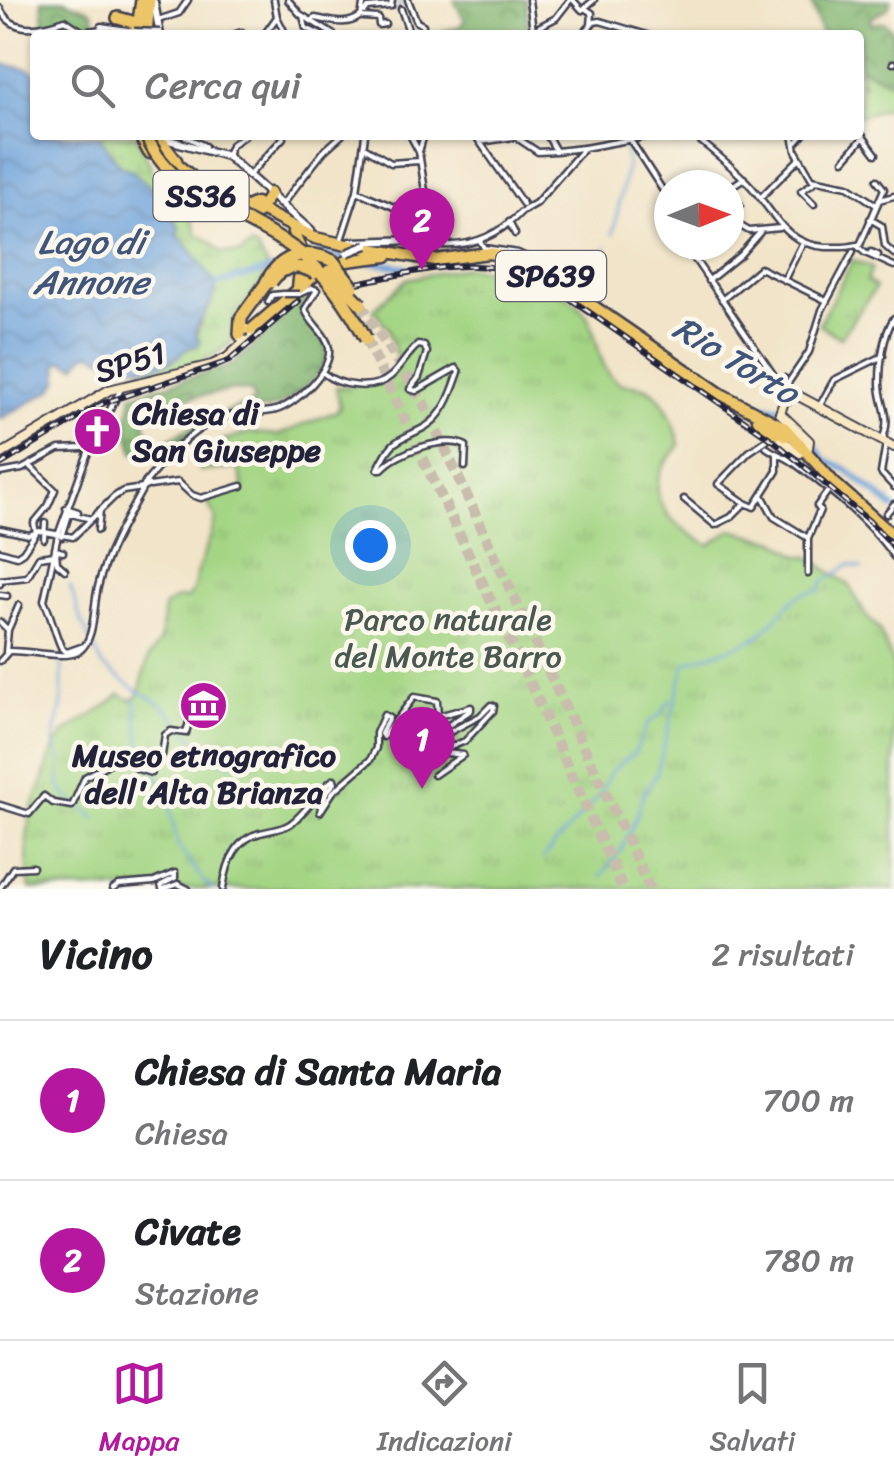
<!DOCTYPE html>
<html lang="it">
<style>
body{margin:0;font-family:Sriracha,sans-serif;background:#f2f2f2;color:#202124}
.compass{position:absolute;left:654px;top:170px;width:90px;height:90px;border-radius:50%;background:#fff;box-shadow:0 2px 8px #0004;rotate:89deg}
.you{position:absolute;left:370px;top:545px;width:35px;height:35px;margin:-25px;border:8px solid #fff;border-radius:50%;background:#1a73e8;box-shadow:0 0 0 15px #1a73e833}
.badge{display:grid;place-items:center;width:65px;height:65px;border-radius:50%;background:#b5179e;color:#fff;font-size:32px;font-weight:700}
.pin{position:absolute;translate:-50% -82px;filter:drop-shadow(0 2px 5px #0008)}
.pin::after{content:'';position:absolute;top:52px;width:35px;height:30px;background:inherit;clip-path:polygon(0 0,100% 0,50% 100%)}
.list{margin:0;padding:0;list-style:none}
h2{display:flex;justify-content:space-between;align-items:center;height:130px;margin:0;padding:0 40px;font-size:42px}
h2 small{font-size:32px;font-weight:400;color:#757577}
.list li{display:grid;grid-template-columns:65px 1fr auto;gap:30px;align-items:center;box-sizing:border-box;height:160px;padding:0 40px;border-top:2px solid #e0e0e0}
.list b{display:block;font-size:38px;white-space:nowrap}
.list p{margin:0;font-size:32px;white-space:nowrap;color:#757577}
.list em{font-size:32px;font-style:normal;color:#757577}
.icon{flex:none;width:55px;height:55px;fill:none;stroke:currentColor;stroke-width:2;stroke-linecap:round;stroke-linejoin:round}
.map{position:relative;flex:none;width:894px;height:889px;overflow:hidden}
.search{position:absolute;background:#fff;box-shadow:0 2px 8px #0004;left:30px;right:30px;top:30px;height:110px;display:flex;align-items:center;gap:25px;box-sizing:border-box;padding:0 35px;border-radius:10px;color:#757577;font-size:38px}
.sheet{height:450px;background:#fff}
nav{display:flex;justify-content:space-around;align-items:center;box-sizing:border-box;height:140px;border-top:2px solid #e0e0e0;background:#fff;font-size:28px;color:#757577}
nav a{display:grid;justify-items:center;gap:5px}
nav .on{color:#b5179e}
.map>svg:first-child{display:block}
.grass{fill:#a4d584;stroke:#637c60;stroke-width:2.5}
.forest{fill:url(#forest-crowns);stroke:#526c56;stroke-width:2.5;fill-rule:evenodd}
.wetland{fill:url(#wetland-marsh);stroke:#637c60;stroke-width:2.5}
.park{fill:url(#park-tufts);stroke:#637c60;stroke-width:2.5}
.water{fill:url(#water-waves);stroke:#48628a;stroke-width:2.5}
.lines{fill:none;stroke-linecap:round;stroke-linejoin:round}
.stream{stroke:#6ea2da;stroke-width:2.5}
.river{stroke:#6ea2da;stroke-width:6}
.trunk-tunnel{stroke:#c8bdac;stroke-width:11;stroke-dasharray:11 5.5;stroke-linecap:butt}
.minor-casing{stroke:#413f50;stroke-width:9}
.tertiary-casing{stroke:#413f50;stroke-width:11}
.secondary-casing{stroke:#413f50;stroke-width:12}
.primary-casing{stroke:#413f50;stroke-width:15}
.trunk-casing{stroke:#413f50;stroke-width:16}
.minor{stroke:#fff;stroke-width:4}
.tertiary{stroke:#fff;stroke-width:6}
.secondary{stroke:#f8e8c3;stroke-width:8}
.primary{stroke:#edc569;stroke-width:10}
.trunk{stroke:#edc569;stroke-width:11}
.rail-casing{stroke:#22223b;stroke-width:6}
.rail{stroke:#fbf7ec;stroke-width:2.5;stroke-dasharray:8;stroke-linecap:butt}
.minor-bridge-casing{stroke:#413f50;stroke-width:9;stroke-linecap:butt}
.tertiary-bridge-casing{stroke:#413f50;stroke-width:11;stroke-linecap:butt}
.trunk-bridge-casing{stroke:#413f50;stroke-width:16;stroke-linecap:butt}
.minor-bridge{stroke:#fff;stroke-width:4}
.tertiary-bridge{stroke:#fff;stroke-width:6}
.trunk-bridge{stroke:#edc569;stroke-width:11}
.labels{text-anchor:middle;stroke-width:9;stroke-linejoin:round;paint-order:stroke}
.shield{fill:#fbf7ec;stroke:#636270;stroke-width:2.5}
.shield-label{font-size:30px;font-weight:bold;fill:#22223b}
.street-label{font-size:32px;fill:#22223b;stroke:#fbf7ec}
.poi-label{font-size:32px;font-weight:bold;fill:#22223b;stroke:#fbf7ec;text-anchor:start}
.park-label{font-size:32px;fill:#495851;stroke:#fbf7ec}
.water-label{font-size:35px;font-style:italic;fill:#40557b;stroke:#fbf7ec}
</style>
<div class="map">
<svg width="894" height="889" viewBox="0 0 894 889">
<defs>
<pattern id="forest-crowns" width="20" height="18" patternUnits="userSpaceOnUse" patternTransform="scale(2.5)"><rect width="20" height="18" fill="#83b672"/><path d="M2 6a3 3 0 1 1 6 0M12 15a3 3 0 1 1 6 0" fill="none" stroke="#6b945f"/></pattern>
<pattern id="wetland-marsh" width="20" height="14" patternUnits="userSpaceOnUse" patternTransform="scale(2.5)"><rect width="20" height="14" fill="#a4d584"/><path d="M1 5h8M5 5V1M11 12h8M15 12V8" fill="none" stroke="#8db773"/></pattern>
<pattern id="park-tufts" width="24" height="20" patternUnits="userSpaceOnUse" patternTransform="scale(2.5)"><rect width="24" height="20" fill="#a4d584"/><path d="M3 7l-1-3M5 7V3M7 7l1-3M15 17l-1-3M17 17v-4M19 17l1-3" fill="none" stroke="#8db773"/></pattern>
<pattern id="water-waves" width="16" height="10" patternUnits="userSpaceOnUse" patternTransform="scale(2.5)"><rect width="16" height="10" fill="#6ea2da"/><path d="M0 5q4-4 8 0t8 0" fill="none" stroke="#5a84b2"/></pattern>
</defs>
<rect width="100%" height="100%" fill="#fbf7ec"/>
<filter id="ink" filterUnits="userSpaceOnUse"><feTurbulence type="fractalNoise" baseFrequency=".01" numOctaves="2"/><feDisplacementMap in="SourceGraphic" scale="20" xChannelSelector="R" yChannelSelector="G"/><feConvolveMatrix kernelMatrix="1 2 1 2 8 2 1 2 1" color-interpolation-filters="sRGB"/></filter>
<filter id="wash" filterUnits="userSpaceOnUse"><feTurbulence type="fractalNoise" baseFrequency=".0048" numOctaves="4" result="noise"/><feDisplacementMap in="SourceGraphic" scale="40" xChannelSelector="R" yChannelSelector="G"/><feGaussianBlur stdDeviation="2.25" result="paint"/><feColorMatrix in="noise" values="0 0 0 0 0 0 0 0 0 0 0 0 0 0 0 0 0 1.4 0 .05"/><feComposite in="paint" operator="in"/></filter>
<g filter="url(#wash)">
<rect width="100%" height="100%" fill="#f1e4c8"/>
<path class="grass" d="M859 67 894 84V110L891 106 859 116V85L864 83 862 81 859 83Z"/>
<path class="forest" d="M42 0H64L92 11 96 27 88 30 75 28 78 35H64L62 22 44 26Z
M454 0H526L529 35H447L443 31 458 28 465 21Z
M810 0H891L888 8 870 19 872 24 884 22 892 29 894 84 859 67V35H822Z
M308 294 301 309C306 326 329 336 326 356 323 375 301 391 285 402 266 415 234 407 210 421 189 434 161 466 134 452 131 441 127 432 128 419 128 411 132 404 132 395L232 365 281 320 277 315 294 297ZM234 390 251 392 254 402 205 419 159 445 145 426 148 405Z"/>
<path class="wetland" d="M98 135H136L154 174 185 198 197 234 211 242 220 252 239 254 251 246 258 250 269 270 250 299 234 317 231 343C203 365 170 377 137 367L171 362 189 346 195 347C197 322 210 308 217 284L201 268 177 235 180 230 163 198 132 171 120 167Z"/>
<path class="park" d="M853 260 872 268 867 281 876 287 840 338 819 324Z
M466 267C501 271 567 285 587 316 598 335 597 365 615 380 624 388 634 383 644 387 664 393 676 427 680 445 674 453 665 462 661 471 646 507 684 532 710 545L731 530 777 541 797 555 809 557 849 585 866 616 879 629 894 667V889H30C25 845 24 823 42 783 50 764 49 750 63 735 80 719 104 712 120 694L131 700 138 696 148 659 160 641 164 607 178 598 187 599C197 588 194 580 199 567 205 551 212 535 216 518L207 502 244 487 238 468 201 471 196 462 223 440 250 433 279 435 337 411 340 406 336 387 383 383 399 367 388 328 373 310 407 279Z"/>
<path class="water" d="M0 64 29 69 35 73V135H98L120 166 132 171 163 198 180 230 178 236C186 240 205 272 217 284L209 308 196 327V336L200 341 198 346C184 346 182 357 170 362 145 371 114 365 91 353L85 355 76 366 63 361 58 363 59 379 53 389 0 419Z"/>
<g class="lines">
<path class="stream" d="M401 0 398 8 402 17
M613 234 627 165 623 135
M603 304 596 267 607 247
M70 586 82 623 103 666 138 691
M62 657V704L54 739 60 762 59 785 67 797 97 819
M139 692C179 707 191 750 232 765
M135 698 141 749 153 769
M154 771 166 788 178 846 200 876
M543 858 600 794 610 773 635 752 649 722 660 715 671 699
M601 876 620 852 637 816 642 796 657 773 685 664C707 653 747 647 764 631 781 616 793 589 819 591L823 582 849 565 862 568
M203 880 212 889"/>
<path class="river" d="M489 248H506L536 259 584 288 723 388 756 405 778 408 801 428
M318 254 329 250 346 261
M367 262 406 267
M217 284 274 269
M809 438 825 460 846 469 894 508"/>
</g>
</g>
<g filter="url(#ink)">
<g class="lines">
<path class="trunk-tunnel" d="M361 304 424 404 650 889
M366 339 525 672 623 889"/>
<defs>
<path id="minor" d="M274 0 277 17 286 35
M288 0 300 14 334 35
M408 0 417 22 423 25
M529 0 533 30
M573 0 582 10 594 0
M0 8C11 35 43 28 65 20L83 32 101 29
M401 9 410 35
M586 9 592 13 591 25
M365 12 368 8 391 6 392 0
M303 16 306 28 321 35
M363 17 378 18 379 25 385 24
M158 20 179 13 188 0
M311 21 315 18C333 21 345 27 361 16L364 0
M107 29 103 30 101 26 134 31
M533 30 556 18 570 0
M233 35 242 32
M264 35 277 17
M582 35 594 22 600 21 647 35
M893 63H894
M859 131 876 154
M182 135 205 146V151
M410 135 419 152 432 236
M475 135 523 204
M547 135 556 151 583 148
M693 135C711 150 730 164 746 181 773 208 782 245 826 247 837 247 847 248 856 245L865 253 894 266
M793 135 796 151 812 179 848 186 876 205
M517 138 538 152 556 151
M631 141 669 200
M480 142 514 137
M796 143 803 135
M364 147 391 163 419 161
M419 152 424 135
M227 156 231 145 245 135
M844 160 863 138
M250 174 283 138
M359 192 410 214 429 216
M761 197 800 158
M879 200 894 196
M283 203 324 151 342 135
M814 204 801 191 816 181
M740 205 729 188 744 178
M524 210 536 203 584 148 655 135
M729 219 749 231 780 228
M870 219 882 226 885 246 894 254
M509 222 515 234
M341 240 357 191 365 135
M480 241 484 248 518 253 531 259
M432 244C467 249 496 238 521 212
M685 245 786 393
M859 247 884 189 877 180
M871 252 878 255 877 258
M784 280 802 244
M708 281 740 255 762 230
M722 300 760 268 827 301
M268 302 272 295 284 294
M323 373C339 386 373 392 391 376 402 366 407 354 418 345L424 346 427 352 419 377 410 389 416 391 456 368 459 372C452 392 445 415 425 427 396 443 394 436 378 469H382C396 452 446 435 466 446L465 467
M784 378 791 391
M788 383 809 352 822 310 853 252
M820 405 834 380 883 356
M81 410 92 425 89 449
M882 440C893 415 880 406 880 383 880 363 883 335 894 318
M886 443 881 473 894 487
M766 447C775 454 785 456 794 463 830 489 869 521 894 557
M89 448 120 391
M0 473 22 469 59 449 83 448
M145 483C165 459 185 435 214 421 235 411 255 415 276 410 296 404 332 371 329 348 326 332 310 324 305 309L317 290 312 288 299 294
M150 486 178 482 192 495 201 498 242 486
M762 495 774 517 808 538
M684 499 715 525 731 517 745 503 718 484 749 452 774 435
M745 503 754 507 756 504 777 471V455
M66 508 78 512
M67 513 91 519
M886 514 894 504
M0 529 29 535 39 531 73 537 114 497 123 491 143 488 145 483 149 485 143 488C126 519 106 552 98 587 93 605 96 641 78 652 65 660 26 650 9 651L0 661
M98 530 100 510
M62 537 69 515
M44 539 45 523
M0 551 17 556 23 552 36 533 34 523 48 506 55 490 29 465
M63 552 56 550 57 563 65 570
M808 574V538L820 510 817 506 828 491
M0 580 27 577 39 557 54 555
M0 583V584
M0 595 7 596
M0 622 8 630 6 652
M8 630 19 605
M84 646 67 652 62 649C54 632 52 617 44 601L58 535 89 450
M203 703 206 697
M439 752 465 741 493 711
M434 775 463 755 439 752
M0 805 29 814 44 796 53 803 72 806 85 777 122 756 138 769 151 773 162 755 165 735 171 731 186 733 189 722 203 706
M0 888 13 868 33 867
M113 889 119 885 154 882 175 873V878L161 885 162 889
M164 889 178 884 188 889
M223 889C226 866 235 839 260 833 271 830 280 830 290 824 308 811 317 791 334 779L335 783 323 796 320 812 333 792 370 760 376 748V733L384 715 389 718 381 734 383 737 414 697 437 701 438 716 471 707V710L443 729 446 734 480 716 491 705 494 706 493 711"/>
<path id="tertiary" d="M154 2 160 35
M165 139 227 156 311 231
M351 242 418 240 427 245 433 243 432 236H424"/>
<path id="secondary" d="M240 335a6 6 0 1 1 12 0a6 6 0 1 1-12 0Z
M793 393 894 447
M790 399 793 393 788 391 780 413 809 441 808 448
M774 435 800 453
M0 455 109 390 212 365 227 358 246 341"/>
<path id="primary" d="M270 193C268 199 261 207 258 213H251L249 206 256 203C259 205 261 208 263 211L315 238 347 245 435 260 489 253 529 262 721 394 785 428 835 484 894 536
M293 232 302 252 298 288
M251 330 315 275 347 261 387 256
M758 419 774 435 779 431 786 436"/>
<path id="trunk" d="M118 18 136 23 137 30
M137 35 142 0
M146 35 149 0
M140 135 149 152 169 159 198 182 249 210
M156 135 176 161
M240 334 241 318 265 285"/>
</defs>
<use href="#minor" class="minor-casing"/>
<use href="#tertiary" class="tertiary-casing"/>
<use href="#secondary" class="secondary-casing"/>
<use href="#primary" class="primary-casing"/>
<use href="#trunk" class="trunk-casing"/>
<use href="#minor" class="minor"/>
<use href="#tertiary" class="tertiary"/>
<use href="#secondary" class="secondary"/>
<use href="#primary" class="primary"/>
<use href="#trunk" class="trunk"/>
<defs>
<path id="rail" d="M356 283C421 271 483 252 546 282L774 441 869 521 894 546
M0 465 104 403 229 361 298 301"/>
</defs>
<use href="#rail" class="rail-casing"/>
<use href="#rail" class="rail"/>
<defs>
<path id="minor-bridge" d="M134 31 160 32
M284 294H299"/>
<path id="tertiary-bridge" d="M347 253 367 245"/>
<path id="trunk-bridge" d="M146 135C173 200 248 213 299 252 328 276 349 306 366 339
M329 271 361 304
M271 282C282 266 298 263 315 273
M265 285C278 256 304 247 333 261L353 287"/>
</defs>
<use href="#minor-bridge" class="minor-bridge-casing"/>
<use href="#tertiary-bridge" class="tertiary-bridge-casing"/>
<use href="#trunk-bridge" class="trunk-bridge-casing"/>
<use href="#minor-bridge" class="minor-bridge"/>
<use href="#tertiary-bridge" class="tertiary-bridge"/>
<use href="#trunk-bridge" class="trunk-bridge"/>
</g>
</g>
<defs>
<symbol id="church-disc" viewBox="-11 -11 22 22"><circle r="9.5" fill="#b5179e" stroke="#fbf7ec"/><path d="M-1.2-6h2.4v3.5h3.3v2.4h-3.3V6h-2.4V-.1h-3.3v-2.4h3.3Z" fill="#fff"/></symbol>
<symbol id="museum-disc" viewBox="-11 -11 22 22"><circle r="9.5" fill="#b5179e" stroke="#fbf7ec"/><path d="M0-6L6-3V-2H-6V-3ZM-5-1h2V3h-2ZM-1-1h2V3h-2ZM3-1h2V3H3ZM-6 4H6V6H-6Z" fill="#fff"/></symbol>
</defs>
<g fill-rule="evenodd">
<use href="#church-disc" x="70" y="404" width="55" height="55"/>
<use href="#museum-disc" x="176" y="678" width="55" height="55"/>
</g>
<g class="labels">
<g class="shield">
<rect x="153.5" y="171" width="95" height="50" rx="8"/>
<rect x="496" y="251" width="110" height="50" rx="8"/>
</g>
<g class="shield-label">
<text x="201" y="206">SS36</text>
<text x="551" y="286">SP639</text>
</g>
<g class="street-label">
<text transform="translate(130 362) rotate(-17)" y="11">SP51</text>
</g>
<g class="poi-label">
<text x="132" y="424">Chiesa di<tspan x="132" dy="37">San Giuseppe</tspan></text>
<text x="204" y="766" text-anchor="middle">Museo etnografico<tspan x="204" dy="37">dell'Alta Brianza</tspan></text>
</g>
<g class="park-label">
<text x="448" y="630">Parco naturale<tspan x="448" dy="37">del Monte Barro</tspan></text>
</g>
<g class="water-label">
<text x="91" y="254">Lago di<tspan x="91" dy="40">Annone</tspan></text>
<text transform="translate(736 360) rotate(31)" y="12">Rio Torto</text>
</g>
</g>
</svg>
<svg class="compass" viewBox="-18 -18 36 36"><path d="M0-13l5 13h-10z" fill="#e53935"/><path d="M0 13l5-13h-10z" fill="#757577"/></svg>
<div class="you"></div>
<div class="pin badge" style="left:422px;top:789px">1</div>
<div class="pin badge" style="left:422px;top:270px">2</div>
<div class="search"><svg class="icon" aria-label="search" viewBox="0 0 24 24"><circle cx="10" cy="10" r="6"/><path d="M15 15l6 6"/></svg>Cerca qui</div>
</div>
<section class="sheet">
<h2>Vicino<small>2 risultati</small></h2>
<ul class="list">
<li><span class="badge">1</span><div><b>Chiesa di Santa Maria</b><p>Chiesa</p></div><em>700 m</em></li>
<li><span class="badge">2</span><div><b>Civate</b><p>Stazione</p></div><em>780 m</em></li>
</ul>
</section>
<nav>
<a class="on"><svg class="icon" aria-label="map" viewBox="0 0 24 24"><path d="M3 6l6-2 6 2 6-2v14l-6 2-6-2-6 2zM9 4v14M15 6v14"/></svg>Mappa</a>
<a><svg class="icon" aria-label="directions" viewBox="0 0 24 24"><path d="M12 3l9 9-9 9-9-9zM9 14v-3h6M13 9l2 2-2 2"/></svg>Indicazioni</a>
<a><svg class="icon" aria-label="saved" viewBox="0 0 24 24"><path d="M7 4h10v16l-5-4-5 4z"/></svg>Salvati</a>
</nav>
